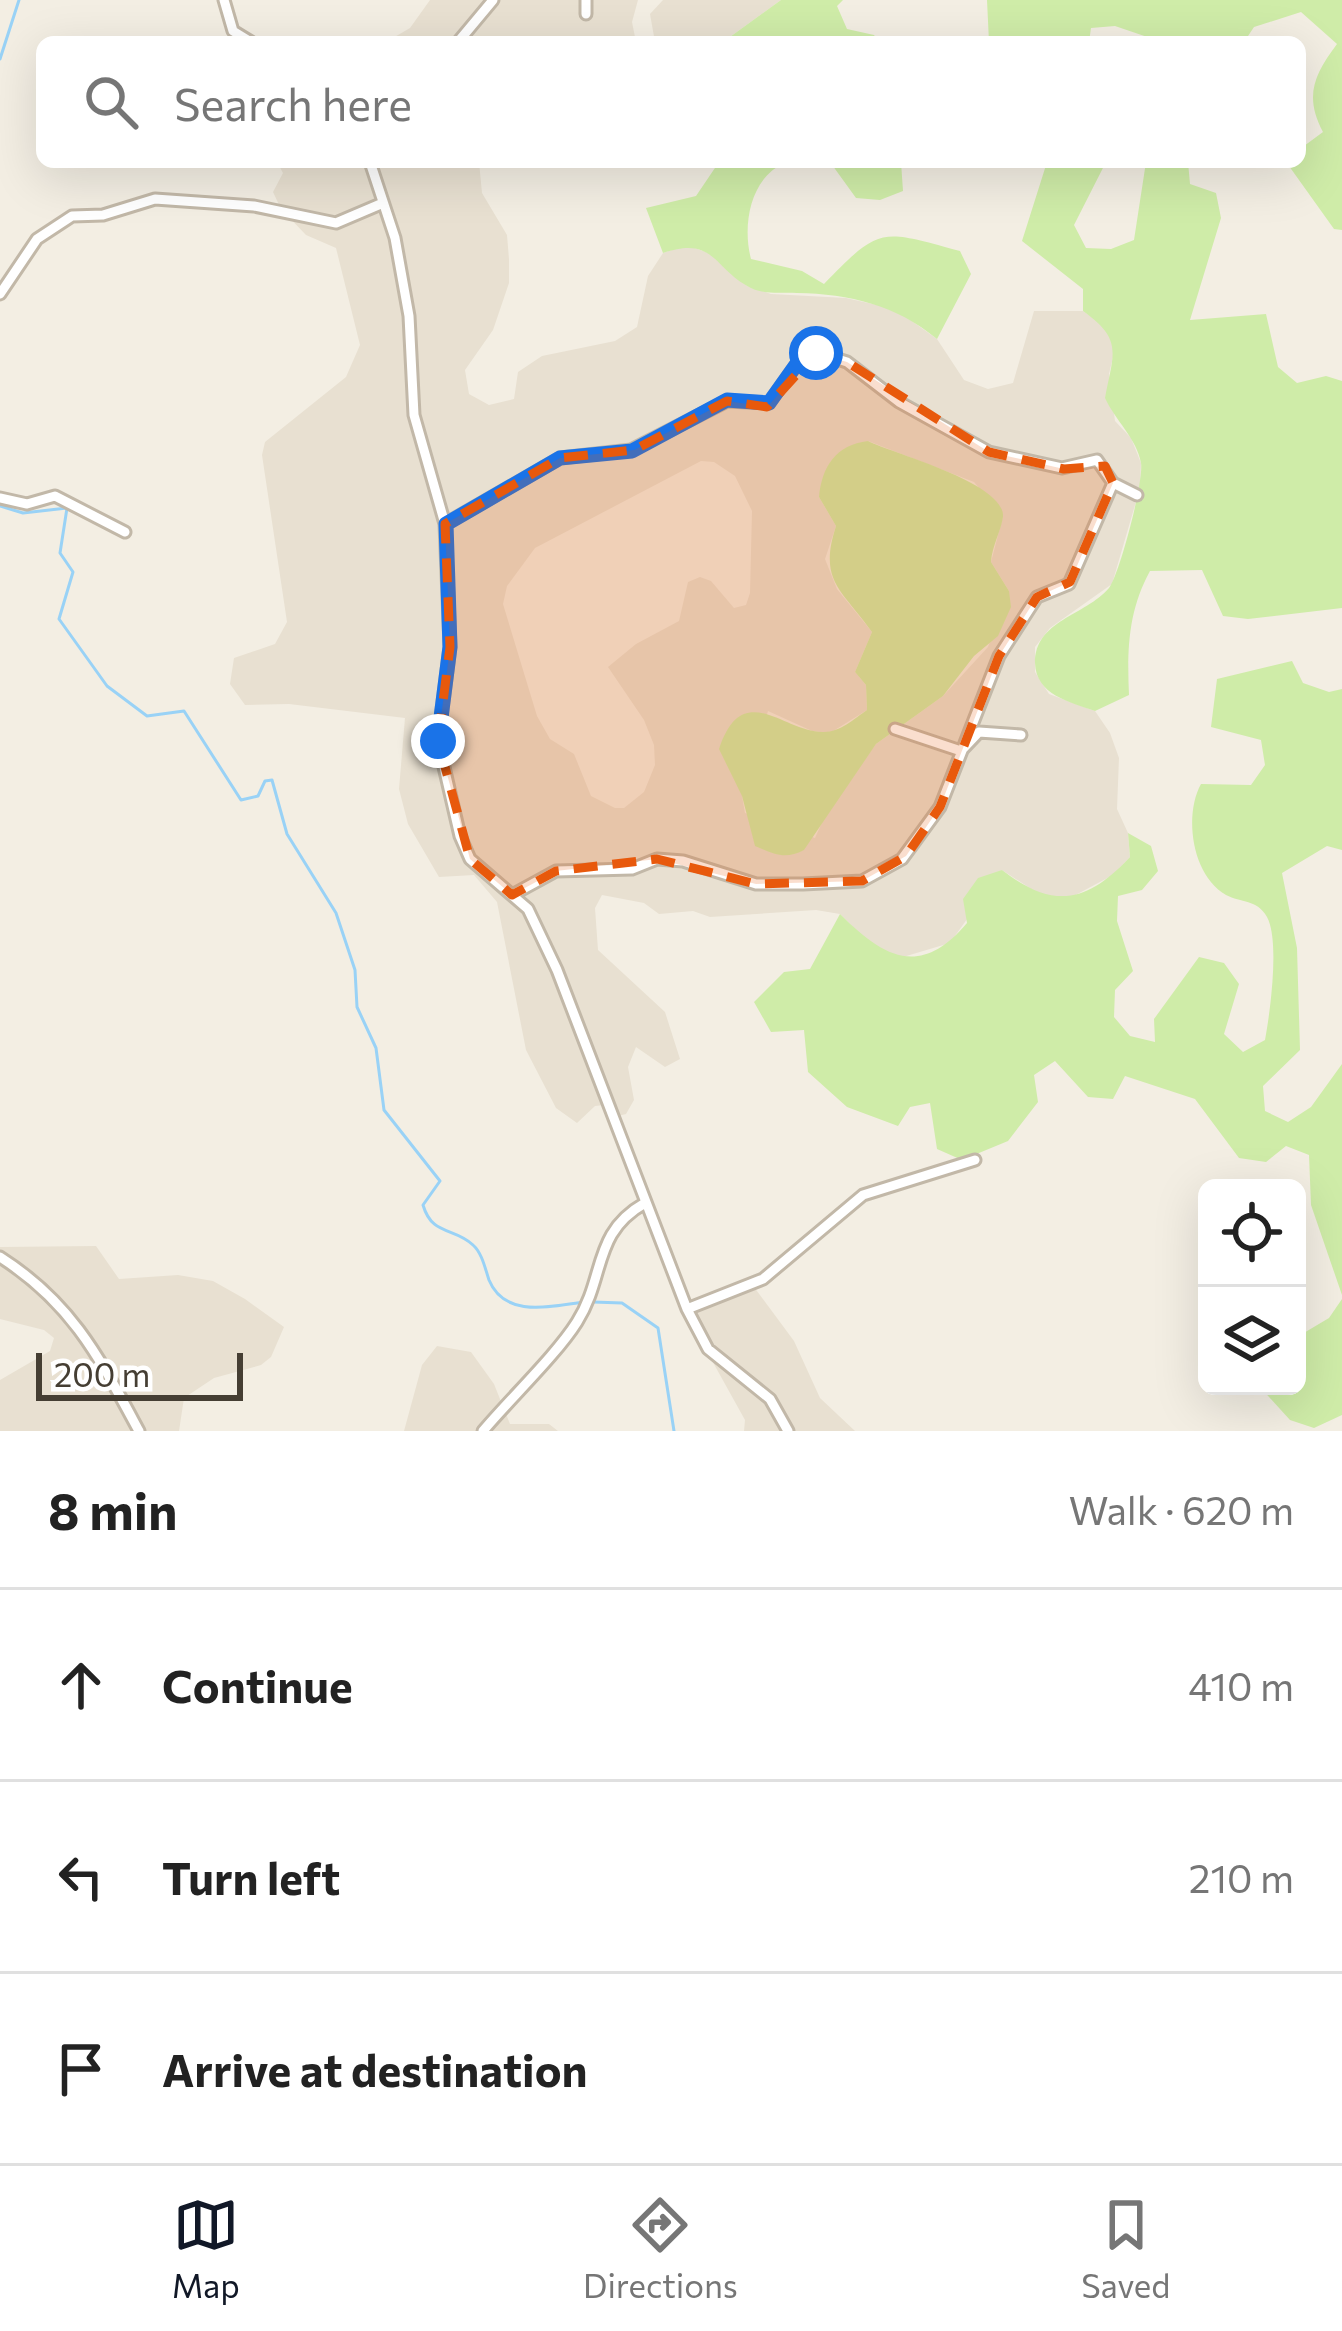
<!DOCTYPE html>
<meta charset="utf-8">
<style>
body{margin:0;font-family:Commissioner,sans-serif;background:#f6f6f6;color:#222}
.controls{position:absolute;right:36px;bottom:36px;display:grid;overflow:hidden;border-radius:18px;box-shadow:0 12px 48px #0002}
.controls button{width:108px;height:108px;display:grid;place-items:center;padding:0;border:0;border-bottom:3px solid #e0e0e0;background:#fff;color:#222;font:60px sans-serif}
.scale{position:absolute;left:36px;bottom:30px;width:207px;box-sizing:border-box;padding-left:12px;border:6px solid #453e33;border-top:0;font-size:33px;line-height:42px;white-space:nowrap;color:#453e33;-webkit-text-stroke:9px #fff;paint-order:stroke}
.stop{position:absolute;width:36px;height:36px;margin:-27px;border:9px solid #1a73e8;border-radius:50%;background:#fff}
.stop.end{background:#1a73e8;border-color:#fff;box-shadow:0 3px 12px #0008}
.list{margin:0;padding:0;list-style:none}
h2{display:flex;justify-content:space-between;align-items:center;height:156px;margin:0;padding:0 48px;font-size:51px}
h2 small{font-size:39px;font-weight:400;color:#767676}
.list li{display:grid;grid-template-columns:78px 1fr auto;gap:36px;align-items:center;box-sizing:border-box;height:192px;padding:0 48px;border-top:3px solid #e0e0e0}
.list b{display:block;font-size:45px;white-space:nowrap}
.list em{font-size:39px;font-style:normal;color:#767676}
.icon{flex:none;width:66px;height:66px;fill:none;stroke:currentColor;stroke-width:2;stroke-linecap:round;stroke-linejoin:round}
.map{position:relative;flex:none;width:1342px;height:1431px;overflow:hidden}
.search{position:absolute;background:#fff;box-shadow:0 12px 48px #0002;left:36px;right:36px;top:36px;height:132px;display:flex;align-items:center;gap:30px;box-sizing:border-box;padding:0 42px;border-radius:18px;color:#767676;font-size:45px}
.sheet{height:732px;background:#fff}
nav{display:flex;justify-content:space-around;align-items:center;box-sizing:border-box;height:168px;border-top:3px solid #e0e0e0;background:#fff;font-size:33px;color:#767676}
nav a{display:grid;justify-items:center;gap:6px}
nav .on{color:#111827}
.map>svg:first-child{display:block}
.residential{fill:#e8e0d1;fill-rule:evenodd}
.green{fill:#cfeca8}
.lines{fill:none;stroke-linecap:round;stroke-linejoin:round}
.stream{stroke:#99d2f6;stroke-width:3}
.minor-casing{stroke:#c2b8a8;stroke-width:15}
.minor{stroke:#fff;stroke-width:9}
.route{stroke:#1a73e8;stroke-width:15}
.marked{fill:#e8590c;fill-opacity:0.2;stroke:#e8590c;stroke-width:9;stroke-dasharray:24 15;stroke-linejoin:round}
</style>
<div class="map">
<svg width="1342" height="1431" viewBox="0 0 1342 1431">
<rect width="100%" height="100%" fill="#f3eee3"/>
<path class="residential" d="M430 0H638L632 22 636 42H386L410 28Z
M663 0H781L723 42H655L650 14Z
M277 162H479L482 193 507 235 509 259V283L493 330 465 370 469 394 489 405 514 399 518 372 542 356 615 341 637 327 648 276 663 253 687 245 711 254 747 286 771 294 846 298 895 309 937 339 964 380 988 389 1013 383 1034 311H1083L1105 326 1115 349 1109 374 1115 421 1131 438 1141 463 1140 488 1112 584 1050 628 1035 647V672L1049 694 1095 711 1110 733 1119 758 1117 809 1128 833 1130 857 1113 875 1070 898H1045L1002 870 950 943 903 957 877 951 840 914 816 910 710 917 693 911 659 914 644 903 602 895 595 908 598 950 665 1012 680 1059 665 1067 636 1047 628 1067 634 1100 626 1114 618 1116 604 1105 595 1106 577 1123 556 1108 526 1050 497 902 474 875 439 877 408 824 399 789 405 718 289 704 245 705 230 684 234 658 275 644 287 622 262 455 265 442 346 377 360 345 336 248 306 235 281 209 273 192 283 173ZM868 441 974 482 1003 516 991 562 1009 591 988 647 943 696 876 744 828 809 815 838 745 813 742 796 768 711 812 731 830 733 867 710 866 685 855 672 872 632 837 589 825 559 836 526 819 497ZM701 461 714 462 735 476 752 511 750 593 746 605 734 608 711 581 700 577 688 582 679 621 636 644 608 667 644 720 654 745 655 765 644 792 624 808H615L591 796 574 754 550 739 537 716 503 604 507 586 535 548Z
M96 1246 119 1279 178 1275 213 1281 245 1299 284 1327 271 1357 261 1365 214 1378 184 1398 179 1431H0V1380L50 1351 54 1338 44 1330 0 1319V1247Z
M754 1287 794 1341 820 1398 855 1431H744L745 1420 700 1339 690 1303Z
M437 1346 471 1352 494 1384 510 1424H549L558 1431H404L422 1365Z"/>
<path class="green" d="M781 0H843L837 6 847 29 874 35 879 42H723Z
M987 0H1342V230L1334 229 1289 166 1300 162 1304 146 1323 132C1304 96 1314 75 1337 44L1301 12 1254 27 1244 42H1162L1115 26 1091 28 1089 42H989Z
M719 162H787C750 176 742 225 751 259L802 271 824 284C881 225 881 230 960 251L971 274 937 339C896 305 850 294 797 293 780 292 766 295 751 288 713 269 715 235 663 253L646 208 696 196Z
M830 162H901L903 191 880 200 856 198Z
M1047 162H1106L1074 225 1086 248 1111 249 1134 240 1146 162H1188L1190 184 1216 193 1221 218 1190 320 1266 314 1278 367 1297 383 1326 376 1342 381V608L1248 619 1223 616 1202 570 1150 571C1128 611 1127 650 1129 695L1095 711C1070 702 1036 695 1035 663 1035 620 1085 616 1109 588 1120 573 1144 481 1141 463 1137 439 1115 420 1105 398 1113 354 1124 340 1083 311V289L1022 241Z
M868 441C894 454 1006 483 1003 517 1001 531 992 546 991 562L1009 591 1011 607 998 636 974 656 943 696 876 744 804 850C785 860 774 854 755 846L742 796 719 749C743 677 783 733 824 732 840 732 854 719 867 710L866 685 855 672 872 632C842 589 818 582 836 526L819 497C822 466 836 445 868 441Z
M1292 661 1303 683 1329 692 1342 689V850L1327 846 1282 873 1297 948 1300 1050 1263 1086 1265 1111 1288 1122 1311 1107 1342 1064V1295L1311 1205 1309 1155 1286 1146 1266 1162 1239 1158 1195 1099 1125 1076 1113 1099 1088 1097 1055 1061 1034 1075 1038 1102 1008 1141 962 1160 937 1149 930 1103 910 1107 898 1126 847 1107 808 1072 804 1030 771 1032 754 1002 784 972 810 969 840 914C883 957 920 979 967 923L963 899 978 878 1002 870C1053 909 1086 904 1130 857L1128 833 1151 846 1158 871 1142 890 1118 896 1117 921 1133 971 1115 990 1114 1017 1130 1036 1155 1042 1154 1019 1199 957 1224 963 1239 984 1224 1034 1243 1052 1265 1040C1270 1013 1280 941 1267 917 1257 899 1241 903 1226 895 1191 875 1184 814 1201 784L1251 785 1265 765 1261 740 1211 727 1217 679Z
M1342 1299V1415L1314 1428 1290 1420 1259 1386H1297V1337L1329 1318Z"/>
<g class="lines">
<path class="stream" d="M0 59 19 0
M0 506 23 513 67 508 60 553 73 572 59 619 107 686 147 716 184 711 241 800 258 796 265 781 272 780 287 834 336 913 355 970 357 1007 376 1048 384 1110 440 1181 423 1205C432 1236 454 1227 473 1245 482 1253 485 1268 489 1280 505 1319 552 1306 584 1302
M593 1302 622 1303 658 1328 674 1431"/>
<defs>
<path id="minor" d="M224 0 233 31 251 42
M586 0V14
M458 42 493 0
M370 162 395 238 409 316 414 415 445 524 450 647 438 741 460 836 470 859 528 909 557 970 687 1309 708 1349 770 1399 788 1431
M0 294 37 239 72 216 103 215 155 199 254 206 336 223 383 203
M0 498 27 504 55 496 125 532
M445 524 560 458 631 450 727 401 769 403 801 358 825 355 847 362 899 402 989 452 1062 468 1097 460 1113 483 1137 495
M895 729 961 751 979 732 1021 735
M512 895 556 871 632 869 657 859 683 861 756 884H803L862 881 902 859 940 807 999 656 1037 597 1069 584 1113 483
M0 1257C72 1303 99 1357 139 1431
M687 1309 763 1279 863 1195 975 1160
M483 1431C509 1400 557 1354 577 1322 606 1276 592 1233 645 1203"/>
</defs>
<use href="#minor" class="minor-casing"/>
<use href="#minor" class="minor"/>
</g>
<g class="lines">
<path class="route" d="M438 741 450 647 446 524 560 458 632 451 727 400 769 403 801 358 816 353"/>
</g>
<path class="marked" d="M816 353 847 362 989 452 1064 469 1105 466 1113 483 1070 582 1037 597 999 656 940 807 906 856 862 881 756 884 657 859 556 871 512 895 470 859 438 741 450 647 445 524 560 458 634 450 727 401 767 407Z"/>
</svg>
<div class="controls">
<button><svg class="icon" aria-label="locate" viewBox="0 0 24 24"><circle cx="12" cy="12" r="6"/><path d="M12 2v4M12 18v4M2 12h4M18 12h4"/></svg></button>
<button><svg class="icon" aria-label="layers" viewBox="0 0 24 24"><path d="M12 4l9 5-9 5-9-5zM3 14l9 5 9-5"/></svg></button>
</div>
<div class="scale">200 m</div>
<div class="stop" style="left:816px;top:353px"></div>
<div class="stop end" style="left:438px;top:741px"></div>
<div class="search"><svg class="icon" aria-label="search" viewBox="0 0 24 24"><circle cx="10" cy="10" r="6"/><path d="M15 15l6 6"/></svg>Search here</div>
</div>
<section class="sheet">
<h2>8 min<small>Walk · 620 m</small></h2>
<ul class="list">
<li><svg class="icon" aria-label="ahead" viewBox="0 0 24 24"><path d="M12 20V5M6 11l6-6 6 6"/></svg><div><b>Continue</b></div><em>410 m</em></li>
<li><svg class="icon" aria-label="left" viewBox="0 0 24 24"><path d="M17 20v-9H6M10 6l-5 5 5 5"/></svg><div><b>Turn left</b></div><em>210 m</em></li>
<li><svg class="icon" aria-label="arrive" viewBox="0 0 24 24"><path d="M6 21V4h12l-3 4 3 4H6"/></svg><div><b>Arrive at destination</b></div></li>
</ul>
</section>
<nav>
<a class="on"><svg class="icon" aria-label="map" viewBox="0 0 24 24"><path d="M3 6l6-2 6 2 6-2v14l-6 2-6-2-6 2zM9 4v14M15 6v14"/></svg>Map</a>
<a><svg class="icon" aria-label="directions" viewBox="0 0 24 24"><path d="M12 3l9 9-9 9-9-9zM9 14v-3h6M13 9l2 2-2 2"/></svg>Directions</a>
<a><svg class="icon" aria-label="saved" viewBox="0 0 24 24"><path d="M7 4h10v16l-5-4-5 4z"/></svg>Saved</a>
</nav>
